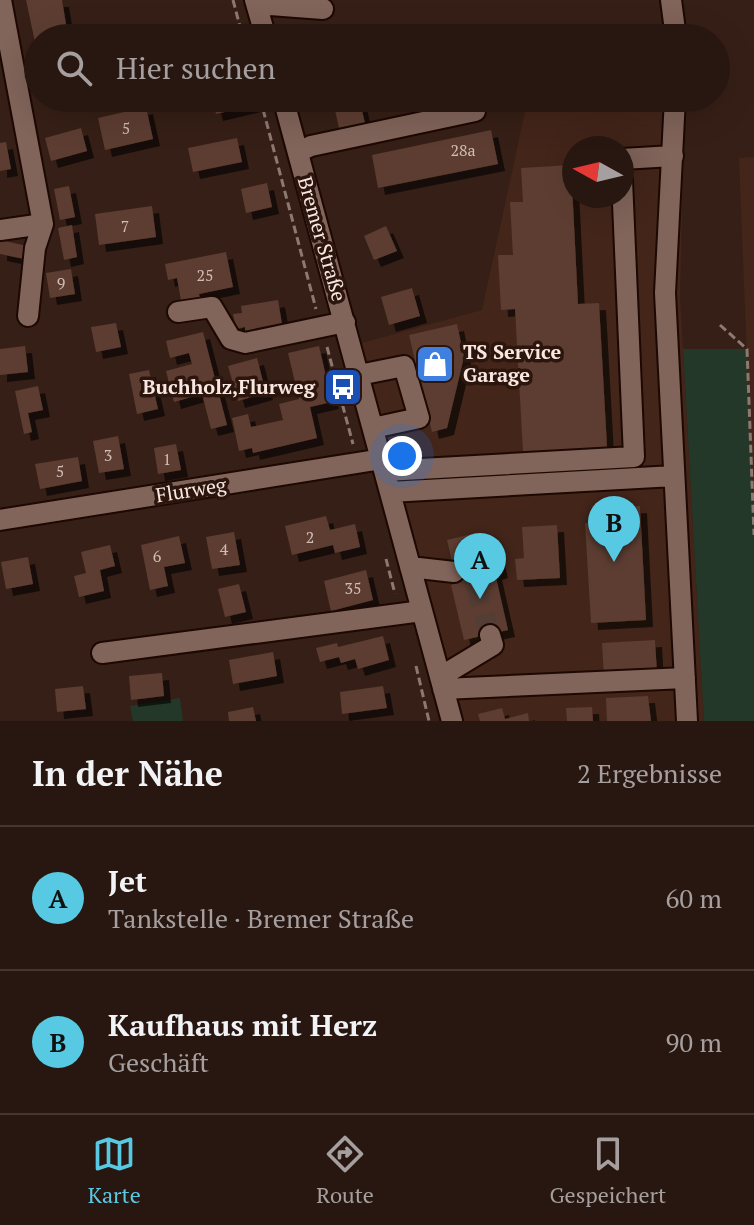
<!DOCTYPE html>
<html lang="de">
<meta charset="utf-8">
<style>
body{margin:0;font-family:"PT Serif",serif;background:#302019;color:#f1f3f6}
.compass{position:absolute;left:562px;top:136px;width:72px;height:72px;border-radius:50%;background:#281710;box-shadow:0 8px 32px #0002;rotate:278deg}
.you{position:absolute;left:402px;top:456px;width:28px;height:28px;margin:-20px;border:6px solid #fff;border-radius:50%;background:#1a73e8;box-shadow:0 0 0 12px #1a73e833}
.badge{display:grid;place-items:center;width:52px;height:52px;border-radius:50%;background:#57c9e2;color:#111;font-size:26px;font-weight:700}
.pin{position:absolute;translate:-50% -66px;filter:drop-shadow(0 2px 4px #0008)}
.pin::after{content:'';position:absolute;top:42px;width:28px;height:24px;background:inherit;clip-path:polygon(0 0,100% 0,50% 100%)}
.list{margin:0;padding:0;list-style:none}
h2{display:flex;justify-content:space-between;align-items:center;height:104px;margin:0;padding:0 32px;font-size:34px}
h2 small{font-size:26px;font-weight:400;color:#a59f9f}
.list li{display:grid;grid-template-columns:52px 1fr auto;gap:24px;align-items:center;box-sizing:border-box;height:144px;padding:0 32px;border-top:2px solid #443630}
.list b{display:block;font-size:30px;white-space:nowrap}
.list p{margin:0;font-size:26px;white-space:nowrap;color:#a59f9f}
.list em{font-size:26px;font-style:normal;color:#a59f9f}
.icon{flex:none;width:44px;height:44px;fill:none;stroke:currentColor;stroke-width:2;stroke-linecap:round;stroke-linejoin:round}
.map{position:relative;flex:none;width:754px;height:721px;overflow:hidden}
.search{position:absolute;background:#281710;box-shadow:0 8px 32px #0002;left:24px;right:24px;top:24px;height:88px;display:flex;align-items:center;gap:20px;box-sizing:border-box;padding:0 28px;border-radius:44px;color:#a59f9f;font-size:30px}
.sheet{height:392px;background:#281710}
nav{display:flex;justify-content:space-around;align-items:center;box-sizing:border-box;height:112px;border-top:2px solid #443630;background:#281710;font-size:22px;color:#a59f9f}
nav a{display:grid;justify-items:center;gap:4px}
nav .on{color:#57c9e2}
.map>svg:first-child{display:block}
.built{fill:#43251a;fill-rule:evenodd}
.green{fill:#243829}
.building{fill:#5d3c30;filter:url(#shadow)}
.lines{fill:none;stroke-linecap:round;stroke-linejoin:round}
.minor-tunnel{stroke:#533d35;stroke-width:20;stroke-dasharray:20 10;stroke-linecap:butt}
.minor-casing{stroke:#1d0802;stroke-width:24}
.path{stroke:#8d7971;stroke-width:3;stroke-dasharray:8 4;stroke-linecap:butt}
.minor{stroke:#81645a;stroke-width:20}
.labels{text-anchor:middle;stroke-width:7;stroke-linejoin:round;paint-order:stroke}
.number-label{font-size:16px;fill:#d2bdb6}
.street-label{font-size:20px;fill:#f9e8e2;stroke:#2c150c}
.poi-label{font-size:20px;font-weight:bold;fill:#f9e8e2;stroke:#2c150c;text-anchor:start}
</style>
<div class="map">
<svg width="754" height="721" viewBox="0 0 754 721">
<defs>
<filter id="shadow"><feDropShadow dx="7" dy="7" stdDeviation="0" flood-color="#0009"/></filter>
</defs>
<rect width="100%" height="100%" fill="#361f16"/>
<path class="built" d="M528 98H688L684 126 680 297 704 721H452L351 346 482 310ZM574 148H622V196H574Z
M754 157V535L739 158Z"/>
<path class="green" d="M683 349H747L754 535V721H704Z
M180 698 183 721H133L130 706Z"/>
<path class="building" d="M26 0H62L68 36 38 38V42H35Z
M212 98H252L254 105 216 114Z
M348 98H359L365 123 339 128 333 101Z
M146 107 153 139 105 150 98 118Z
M81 128 87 151 51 161 45 138Z
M491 130 498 164 378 188 372 155Z
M237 138 242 162 193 172 188 148Z
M6 142 11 169 0 171V143Z
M571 165 578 304 599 303 607 447 523 452 515 309 501 310 498 255H513L510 202H523L521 168Z
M267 183 272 207 246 213 241 189Z
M69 186 75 217 60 220 54 189Z
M152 206 156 237 99 245 95 214Z
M72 225 77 257 64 260 58 228Z
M386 226 397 251 374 260 364 236Z
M0 240 32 247 29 260 0 254Z
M226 252 233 287 199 294 201 302 182 306 177 278 168 280 165 264Z
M71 269 75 294 50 298 46 273Z
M412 288 420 316 389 325 381 297Z
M278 300 282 324 245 331V327L236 329 233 314 242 313 241 306Z
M116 323 121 347 96 352 91 327Z
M457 324 464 357 447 428 432 432 409 335Z
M203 332 227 425 211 429 202 394 174 402 166 371 192 364 189 353 170 358 166 341Z
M25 346 28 372 0 375V349Z
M319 346 332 402 310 407 317 438 253 453 252 448 239 451 232 418 248 414 251 427 283 420 279 404 299 399 288 353Z
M257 358 266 393 238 401 228 366Z
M149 370 158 409 137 414 129 374Z
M38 386 43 410 28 413 32 432 24 434 15 391Z
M118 436 124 469 99 473 93 441Z
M176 444 181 470 158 474 154 448Z
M78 457 82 481 40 489 35 464Z
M640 506 646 620 591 623 585 523 597 522 596 509Z
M326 516 330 530 355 524 360 547 335 553 333 545 292 555 285 526Z
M557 525 560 578 517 580 515 559 524 558 522 527Z
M234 532 240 565 212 569 206 537Z
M476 533 478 543 493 539 501 571 495 573 508 630 464 640 451 585 457 583 447 540Z
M179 536 185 563 164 567 168 586 150 590 141 545Z
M110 545 115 566 100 570 104 591 79 597 74 576 86 573 81 552Z
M28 557 33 584 6 589 1 562Z
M366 570 373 600 331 611 324 581Z
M239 584 246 612 225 617 218 589Z
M383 636 389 660 358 669 355 659 341 663 339 657 320 662 316 648 337 643 338 647Z
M655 640 657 674 604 677 602 643Z
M273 652 277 676 233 684 229 660Z
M162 673 164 696 131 700 129 676Z
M83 686 86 709 57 712 55 689Z
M383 686 387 708 342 714 340 692Z
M648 696 651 721H607L606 698Z
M253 707 256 721H229L228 712Z
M592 707 593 721H567L566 708Z
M502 708 505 719 528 713 529 721H480L478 714Z"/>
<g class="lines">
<path class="minor-tunnel" d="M454 572 473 575 490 635"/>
<defs>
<path id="minor" d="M255 0 266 38
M671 0 676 38
M257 4 323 9
M283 98 452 721
M675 98 665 293 687 721
M298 152 311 146 475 111
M622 159 673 156
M0 230 43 224 1 0
M178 312 212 307 231 339 245 343 345 322
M28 316 35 248 43 224
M359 375 404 366 419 418 373 428
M385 471 634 457 622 180
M390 492 674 476
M0 520 382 459
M410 567 454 572
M102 653 422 611
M440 677 493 645 490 635
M443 689 685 678"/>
</defs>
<use href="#minor" class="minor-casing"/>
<path class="path" d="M233 0 243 38
M260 98 316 309
M720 325 747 349 754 535
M327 347 353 444
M386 559 395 594
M416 666 429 721"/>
<use href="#minor" class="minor"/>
</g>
<defs>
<symbol id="shop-square" viewBox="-11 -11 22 22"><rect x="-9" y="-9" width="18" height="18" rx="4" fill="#3f7fe0" stroke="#2c150c"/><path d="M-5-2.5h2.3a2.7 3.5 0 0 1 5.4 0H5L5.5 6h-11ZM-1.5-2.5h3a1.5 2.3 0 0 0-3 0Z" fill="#fff"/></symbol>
<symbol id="bus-square" viewBox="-11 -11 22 22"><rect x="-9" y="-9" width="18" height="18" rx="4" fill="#1a4fb4" stroke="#2c150c"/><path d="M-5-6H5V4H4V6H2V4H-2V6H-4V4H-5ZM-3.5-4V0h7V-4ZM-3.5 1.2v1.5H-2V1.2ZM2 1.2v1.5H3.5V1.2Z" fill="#fff"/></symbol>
</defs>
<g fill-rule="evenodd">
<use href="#shop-square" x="413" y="342" width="44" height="44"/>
<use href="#bus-square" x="321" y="365" width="44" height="44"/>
</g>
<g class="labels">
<g class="number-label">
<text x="126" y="134">5</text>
<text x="463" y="156">28a</text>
<text x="125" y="232">7</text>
<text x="205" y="281">25</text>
<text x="61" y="289">9</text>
<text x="108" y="461">3</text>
<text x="167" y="465">1</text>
<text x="60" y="477">5</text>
<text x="310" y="543">2</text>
<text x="224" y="555">4</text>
<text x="157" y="562">6</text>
<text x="353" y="594">35</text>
</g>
<g class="street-label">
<text transform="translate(322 239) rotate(74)" y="7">Bremer Straße</text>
<text transform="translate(191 490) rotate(-9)" y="7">Flurweg</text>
</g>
<g class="poi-label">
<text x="463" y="359">TS Service<tspan x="463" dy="23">Garage</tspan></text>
<text x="315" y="394" text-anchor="end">Buchholz,Flurweg</text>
</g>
</g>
</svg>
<svg class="compass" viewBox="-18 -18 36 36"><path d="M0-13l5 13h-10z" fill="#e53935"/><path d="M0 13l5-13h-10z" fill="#a59f9f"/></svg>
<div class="you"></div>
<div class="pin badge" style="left:480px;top:599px">A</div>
<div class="pin badge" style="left:614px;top:562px">B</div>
<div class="search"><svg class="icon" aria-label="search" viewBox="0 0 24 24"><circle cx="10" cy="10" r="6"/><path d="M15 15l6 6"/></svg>Hier suchen</div>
</div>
<section class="sheet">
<h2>In der Nähe<small>2 Ergebnisse</small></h2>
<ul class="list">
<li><span class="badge">A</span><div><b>Jet</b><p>Tankstelle · Bremer Straße</p></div><em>60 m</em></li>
<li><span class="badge">B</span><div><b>Kaufhaus mit Herz</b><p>Geschäft</p></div><em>90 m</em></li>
</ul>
</section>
<nav>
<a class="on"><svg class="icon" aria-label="map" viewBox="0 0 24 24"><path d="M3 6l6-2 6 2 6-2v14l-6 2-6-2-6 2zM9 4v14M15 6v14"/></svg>Karte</a>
<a><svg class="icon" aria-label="directions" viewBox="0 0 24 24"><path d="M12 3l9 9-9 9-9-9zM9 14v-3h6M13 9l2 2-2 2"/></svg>Route</a>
<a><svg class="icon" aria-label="saved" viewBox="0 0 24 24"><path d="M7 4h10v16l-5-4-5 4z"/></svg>Gespeichert</a>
</nav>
